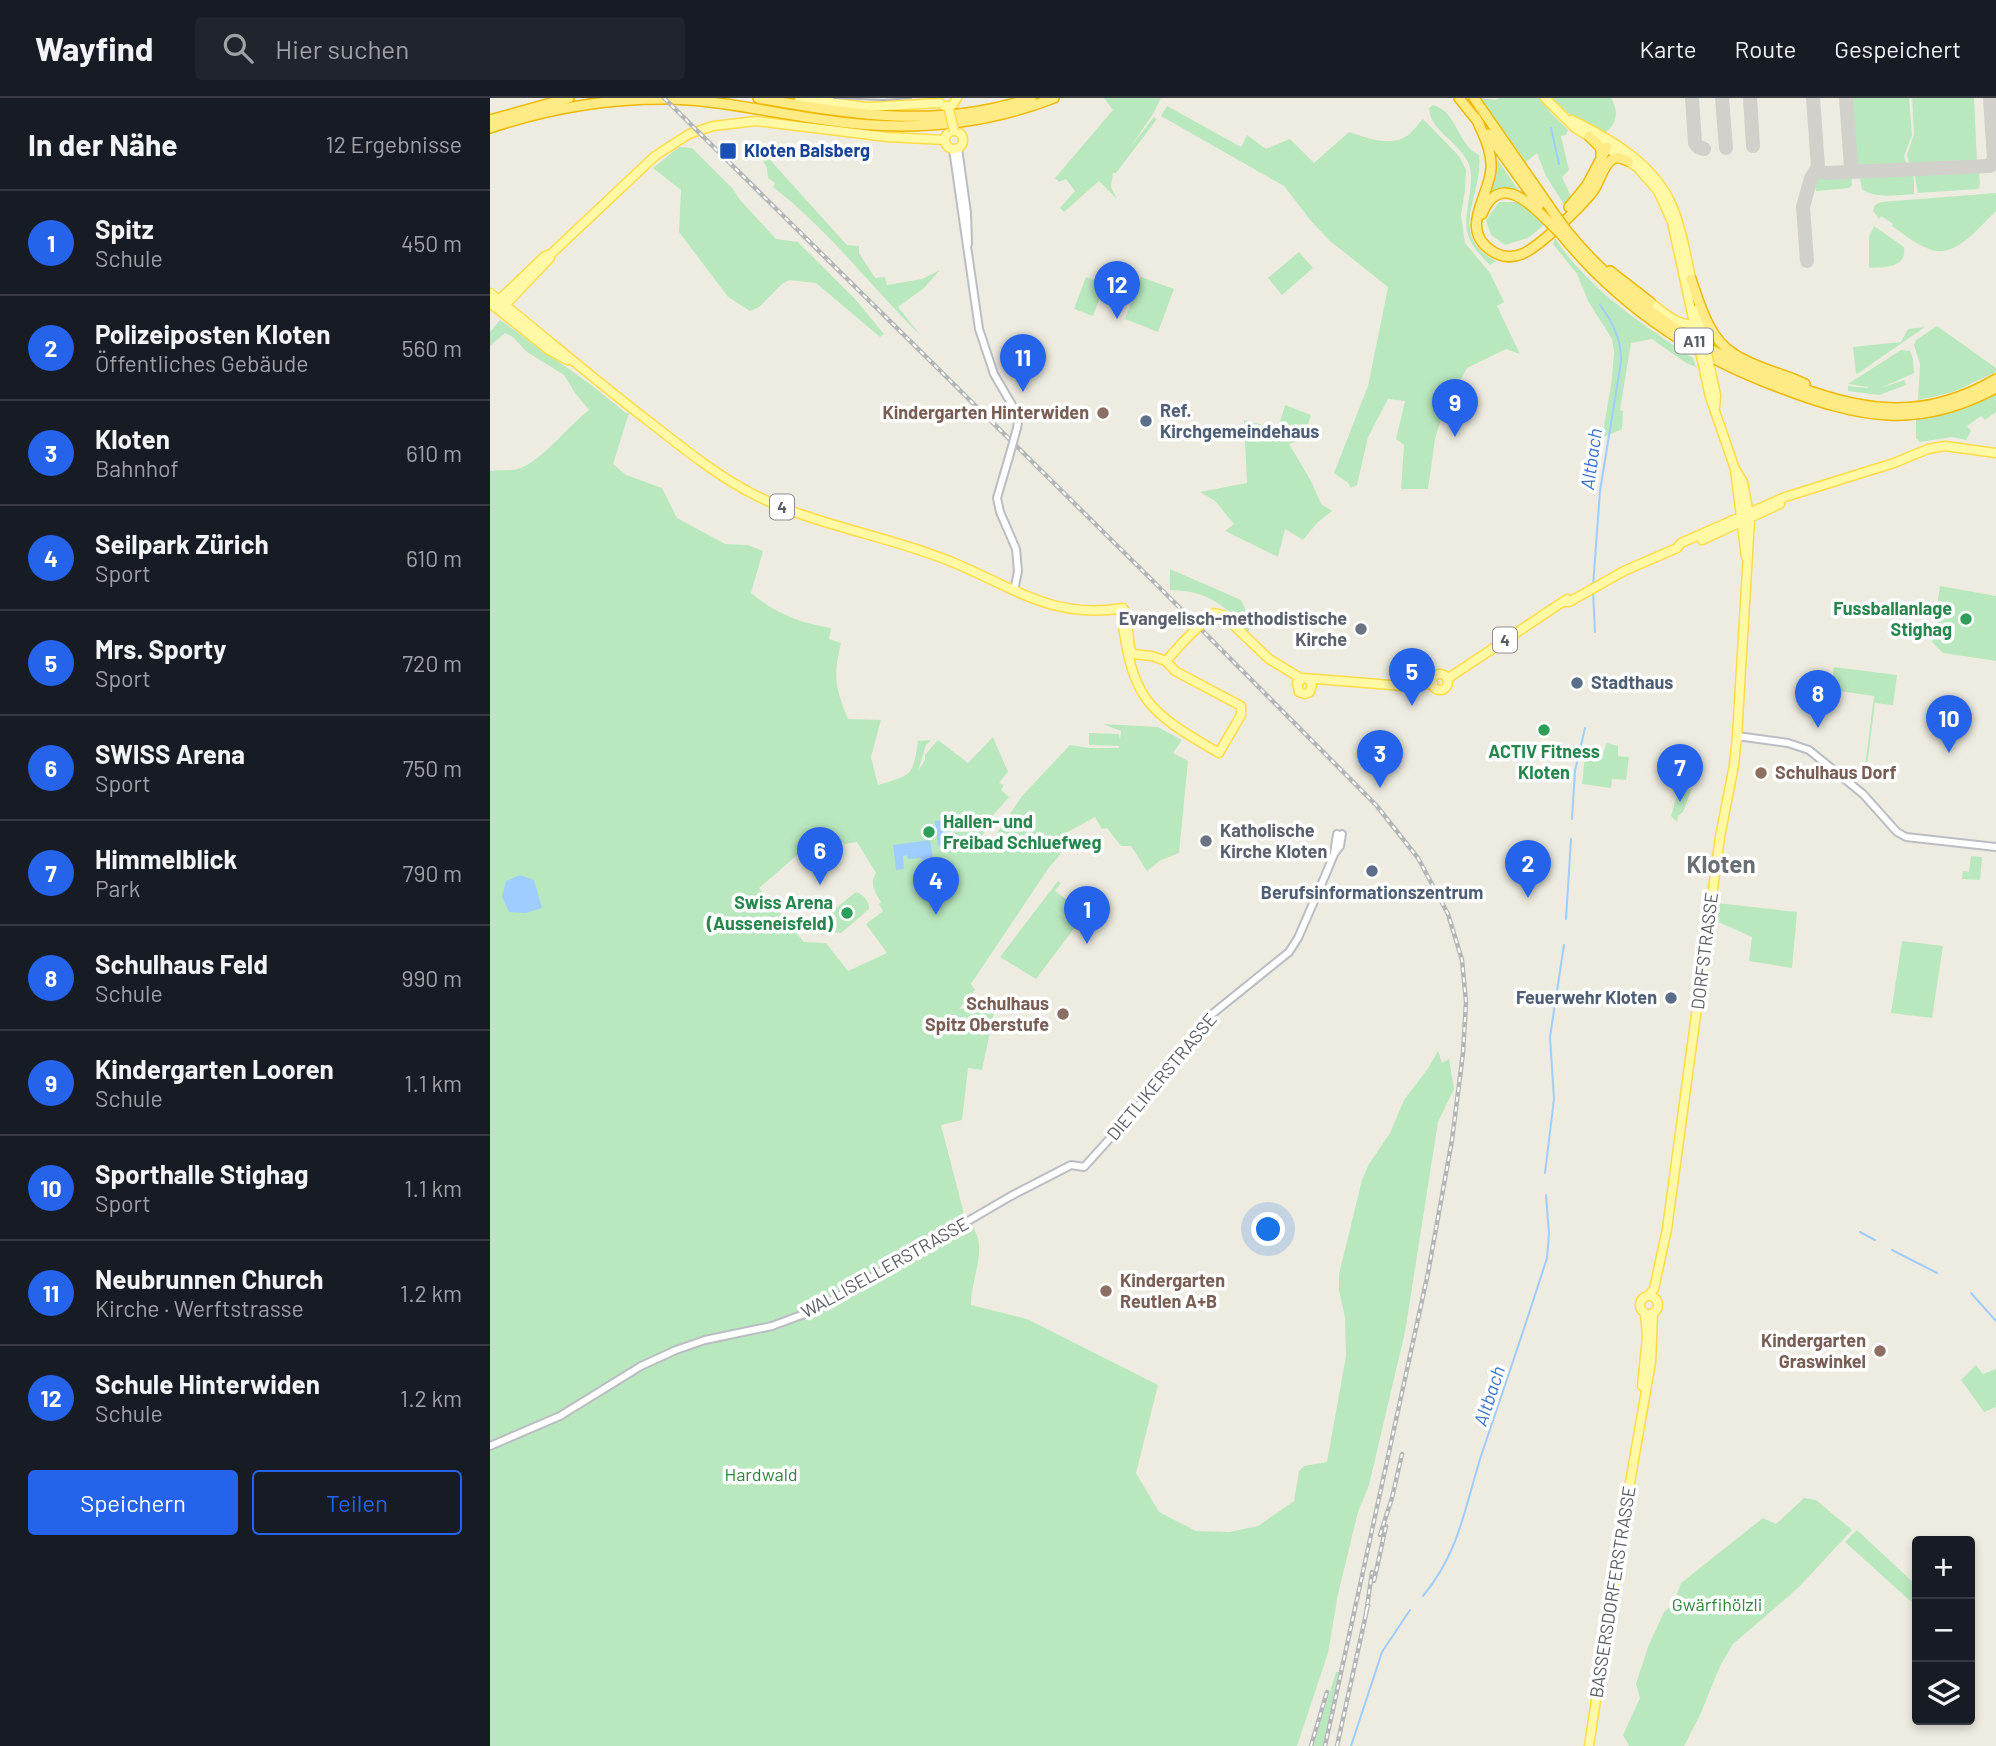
<!DOCTYPE html>
<html lang="de">
<meta charset="utf-8">
<style>
body{margin:0;font-family:Barlow,sans-serif;background:#20242c;color:#f1f3f6}
.controls{position:absolute;right:21px;bottom:21px;display:grid;overflow:hidden;border-radius:7px;box-shadow:0 4px 10px #0003}
.controls button{width:63px;height:63px;display:grid;place-items:center;padding:0;border:0;border-bottom:2px solid #363941;background:#171b24;color:#f1f3f6;font:35px sans-serif}
.you{position:absolute;left:779px;top:1132px;width:24px;height:24px;margin:-18px;border:5px solid #fff;border-radius:50%;background:#1a73e8;box-shadow:0 0 0 10px #1a73e833}
.badge{display:grid;place-items:center;width:46px;height:46px;border-radius:50%;background:#2563eb;color:#fff;font-size:23px;font-weight:700}
.pin{position:absolute;translate:-50% -58px;filter:drop-shadow(0 2px 4px #0008)}
.pin::after{content:'';position:absolute;top:37px;width:24px;height:21px;background:inherit;clip-path:polygon(0 0,100% 0,50% 100%)}
.list{margin:0;padding:0;list-style:none}
h2{display:flex;justify-content:space-between;align-items:center;height:91px;margin:0;padding:0 28px;font-size:30px}
h2 small{font-size:23px;font-weight:400;color:#9ea1a6}
.list li{display:grid;grid-template-columns:46px 1fr auto;gap:21px;align-items:center;box-sizing:border-box;height:105px;padding:0 28px;border-top:2px solid #363941}
.list b{display:block;font-size:26px;white-space:nowrap}
.list p{margin:0;font-size:23px;white-space:nowrap;color:#9ea1a6}
.list em{font-size:23px;font-style:normal;color:#9ea1a6}
.actions{display:flex;gap:14px;padding:21px 28px}
.actions a{flex:1;padding:16px 0;border:2px solid #2563eb;border-radius:7px;text-align:center;font-size:24px;color:#2563eb}
.actions .main{background:#2563eb;color:#fff}
.icon{flex:none;width:38px;height:38px;fill:none;stroke:currentColor;stroke-width:2;stroke-linecap:round;stroke-linejoin:round}
.map{position:relative;flex:none;width:1506px;height:1648px;overflow:hidden}
header{display:flex;align-items:center;gap:42px;box-sizing:border-box;height:98px;padding:0 35px;background:#171b24;border-bottom:2px solid #363941}
header strong{font-size:33px}
nav{display:flex;gap:38px;margin-inline-start:auto;font-size:24px}
.search{width:490px;height:63px;background:#20242c;display:flex;align-items:center;gap:18px;box-sizing:border-box;padding:0 24px;border-radius:7px;color:#9ea1a6;font-size:26px}
main{display:flex}
aside{flex:1;background:#171b24}
.map>svg:first-child{display:block}
.green{fill:#bae8be;fill-rule:evenodd}
.water{fill:#9fcdff}
.lines{fill:none;stroke-linecap:round;stroke-linejoin:round}
.stream{stroke:#9fcdff;stroke-width:2}
.taxiway{stroke:#d1d0cb;stroke-width:14}
.minor-casing{stroke:#bbbdc4;stroke-width:10}
.major-casing{stroke:#fedb49;stroke-width:11}
.highway-casing{stroke:#eeb800;stroke-width:12}
.minor{stroke:#fff;stroke-width:6}
.major{stroke:#fff8a4;stroke-width:8}
.highway{stroke:#ffeb86;stroke-width:9}
.tram{stroke:#b4b5b6;stroke-width:2}
.rail-casing{stroke:#b4b5b6;stroke-width:4.5}
.rail{stroke:#fff;stroke-width:2;stroke-dasharray:5;stroke-linecap:butt}
.minor-bridge-casing{stroke:#bbbdc4;stroke-width:10;stroke-linecap:butt}
.major-bridge-casing{stroke:#fedb49;stroke-width:11;stroke-linecap:butt}
.highway-bridge-casing{stroke:#eeb800;stroke-width:12;stroke-linecap:butt}
.minor-bridge{stroke:#fff;stroke-width:6}
.major-bridge{stroke:#fff8a4;stroke-width:8}
.highway-bridge{stroke:#ffeb86;stroke-width:9}
.transit-dot{fill:#1a4fb4;stroke:#fff;stroke-width:2.5}
.education-dot{fill:#8d6e63;stroke:#fff;stroke-width:2.5}
.service-dot{fill:#5c6f8a;stroke:#fff;stroke-width:2.5}
.leisure-dot{fill:#2e9e5b;stroke:#fff;stroke-width:2.5}
.worship-dot{fill:#6b7280;stroke:#fff;stroke-width:2.5}
.labels{text-anchor:middle;stroke-width:7;stroke-linejoin:round;paint-order:stroke}
.shield{fill:#fff;stroke:#8b8e92;stroke-width:2}
.shield-label{font-size:16px;font-weight:bold;fill:#595d63}
.transit-label{font-size:18px;font-weight:bold;fill:#164399;stroke:#fff;text-anchor:start}
.service-label{font-size:18px;font-weight:bold;fill:#4e5e75;stroke:#fff;text-anchor:start}
.education-label{font-size:18px;font-weight:bold;fill:#785e54;stroke:#fff;text-anchor:end}
.leisure-label{font-size:18px;font-weight:bold;fill:#27864d;stroke:#fff;text-anchor:end}
.worship-label{font-size:18px;font-weight:bold;fill:#5b616d;stroke:#fff;text-anchor:end}
.street-label{font-size:18px;fill:#595d63;stroke:#fff}
.park-label{font-size:18px;fill:#2d8739;stroke:#fff}
.water-label{font-size:19px;font-style:italic;fill:#3773cd;stroke:#fff}
.district-label{font-size:24px;font-weight:bold;fill:#6a6e75;stroke:#fff}
</style>
<header>
<strong>Wayfind</strong>
<div class="search"><svg class="icon" aria-label="search" viewBox="0 0 24 24"><circle cx="10" cy="10" r="6"/><path d="M15 15l6 6"/></svg>Hier suchen</div>
<nav><a>Karte</a><a>Route</a><a>Gespeichert</a></nav>
</header>
<main>
<aside>
<h2>In der Nähe<small>12 Ergebnisse</small></h2>
<ul class="list">
<li><span class="badge">1</span><div><b>Spitz</b><p>Schule</p></div><em>450 m</em></li>
<li><span class="badge">2</span><div><b>Polizeiposten Kloten</b><p>Öffentliches Gebäude</p></div><em>560 m</em></li>
<li><span class="badge">3</span><div><b>Kloten</b><p>Bahnhof</p></div><em>610 m</em></li>
<li><span class="badge">4</span><div><b>Seilpark Zürich</b><p>Sport</p></div><em>610 m</em></li>
<li><span class="badge">5</span><div><b>Mrs. Sporty</b><p>Sport</p></div><em>720 m</em></li>
<li><span class="badge">6</span><div><b>SWISS Arena</b><p>Sport</p></div><em>750 m</em></li>
<li><span class="badge">7</span><div><b>Himmelblick</b><p>Park</p></div><em>790 m</em></li>
<li><span class="badge">8</span><div><b>Schulhaus Feld</b><p>Schule</p></div><em>990 m</em></li>
<li><span class="badge">9</span><div><b>Kindergarten Looren</b><p>Schule</p></div><em>1.1 km</em></li>
<li><span class="badge">10</span><div><b>Sporthalle Stighag</b><p>Sport</p></div><em>1.1 km</em></li>
<li><span class="badge">11</span><div><b>Neubrunnen Church</b><p>Kirche · Werftstrasse</p></div><em>1.2 km</em></li>
<li><span class="badge">12</span><div><b>Schule Hinterwiden</b><p>Schule</p></div><em>1.2 km</em></li>
</ul>
<div class="actions"><a class="main">Speichern</a><a>Teilen</a></div>
</aside>
<div class="map">
<svg width="1506" height="1648" viewBox="0 0 1506 1648">
<rect width="100%" height="100%" fill="#eeece0"/>
<path class="green" d="M614 0H671L663 16 641 48 664 19 667 21 626 75H623L621 89 627 101 609 83 574 114 570 110 585 93 576 81 569 84 565 80 623 12Z
M991 0 1006 2 1009 0H1051L1060 14 1078 32 1076 37 1071 38 1079 72 1072 79 1082 101 1075 108 1056 78 1047 55 1036 64Z
M1061 0H1121C1126 9 1128 17 1123 26 1122 28 1118 33 1116 34 1106 38 1068 8 1061 0Z
M1362 0H1419L1422 37 1414 58 1417 69H1369L1367 65Z
M1422 0H1484L1487 64 1420 68 1417 57 1424 36Z
M943 7C968 14 967 47 989 57 994 98 955 137 1006 163L1000 167C972 139 974 132 980 94 981 85 982 75 979 67 971 44 940 34 939 10Z
M677 8 751 49 757 37 776 51 800 41 824 65 859 34C878 40 898 49 917 38 922 35 928 26 933 21L969 58 976 72 975 92 971 117 975 145 1000 175 1014 204 1007 208 1030 256 1016 251 977 270 953 315 945 341 938 391H911L914 347 906 341 915 303 898 301 878 339 867 387 861 390 858 385 844 375 878 288 898 189 840 143 821 123 794 88 671 18Z
M263 43 357 147 369 148V155L385 180 395 179 397 187 432 181 450 172 434 190 408 209 431 238C381 189 339 132 283 89L285 85 278 80 277 70Z
M189 49 202 50 243 91 250 102 286 141 308 144 366 202 394 236 390 239 326 185 299 182 292 186 269 209 260 213 238 199 189 134 191 92 163 70Z
M1007 61 1029 93 1017 92 999 98Z
M1484 72 1489 74 1490 87 1488 91 1428 95 1424 74Z
M1421 74 1424 82V96C1408 97 1384 101 1372 91L1370 81 1374 76Z
M1361 77 1362 87 1359 90 1326 93 1325 79Z
M1506 95V113C1489 129 1465 162 1439 151 1426 146 1413 136 1402 128L1403 126 1391 118 1389 121 1383 113 1385 107 1391 104Z
M1009 104H1032L1054 127 1038 140 1015 147 1001 137 996 122Z
M1384 128 1414 149C1417 170 1395 169 1379 170V139Z
M1065 140C1098 191 1153 227 1203 260L1206 269 1196 265 1162 241 1141 245 1130 312 1133 313 1132 331 1112 340 1122 281 1124 254 1122 241 1098 203 1087 176 1063 146Z
M809 154 823 170 792 197 778 180Z
M596 179 615 186 603 218 584 211Z
M651 179 684 191 668 234 635 221Z
M10 222 100 286 136 315H139L123 366 136 377 172 390 187 420 235 446 258 447 273 453 261 495C285 515 311 525 341 530L339 541 351 545C343 579 345 589 358 621L391 622 381 659 388 687C421 677 423 679 428 643L441 642 436 647 428 673 435 662V657L448 642 478 665 503 639 518 674 509 685 514 687 511 692 519 699 496 725 499 728 491 739 494 741 505 738 532 698 580 647 600 650H629V648L599 647V635L629 636 630 642 631 633 613 626 668 629 692 642 683 655 698 663 689 755 671 762 657 773 641 748H631L617 730 612 731 605 719 574 736 570 757 560 768 481 886 485 892 469 911 506 905 492 972 478 970 472 1022 451 1027 475 1120C503 1145 481 1175 481 1207L537 1221 668 1287 646 1375 669 1414 706 1433 740 1434 768 1428 804 1403 809 1373 814 1368 837 1364 856 1258 855 1220 849 1192V1176L872 1082 879 1066 900 1035 914 1002 939 969 948 953 952 965 959 961 964 991 948 1024 915 1234 879 1387 868 1414 848 1496 838 1555 807 1648H0V373C9 372 19 373 28 371 51 364 78 328 99 312L85 295 74 277 37 254 23 239 15 235 0 248V234ZM346 739 354 746 367 744 386 775C379 785 385 794 391 804L389 806 393 813 376 826 397 855 358 873 336 845 314 844 269 790 327 740Z
M1447 228 1506 270V274L1463 294 1428 302 1430 266 1424 247 1426 242Z
M1435 229 1370 274 1366 276 1363 249 1411 244 1418 231Z
M1411 252 1420 253 1423 261 1424 275 1391 290 1414 282 1416 287 1389 297 1358 293V288L1378 290V289L1358 286Z
M1506 294V314L1495 322 1491 318 1477 328 1481 333 1476 342 1462 339 1430 344 1426 340V321L1467 311Z
M795 307 821 317 813 342 799 346 821 383 831 406 842 413 827 425 813 442 795 431 788 459 735 433 744 426 725 403 710 394 757 385 754 322 788 331Z
M680 471 751 502 762 526 758 534C735 506 717 493 680 492Z
M1450 488 1506 498V563L1453 555 1442 544Z
M1344 569 1407 577 1403 607 1385 605 1375 683H1373L1384 598 1341 592Z
M1117 645 1128 648V658L1139 659 1136 682 1122 681 1121 690 1092 686 1095 658 1100 657 1101 654 1112 658Z
M1190 687 1197 688 1201 693 1193 714 1188 718 1187 724 1181 718Z
M1481 758 1492 759 1490 782 1472 781 1473 773 1479 774Z
M568 783 571 785 565 793 590 811 581 823 561 808 586 828 546 881 510 859Z
M366 794C373 796 380 804 379 811L351 835 344 834 336 824V818Z
M1226 805 1307 814 1302 870 1259 863 1262 839 1224 822Z
M1412 843 1453 848 1442 920 1401 915Z
M1486 1267 1493 1276 1506 1271V1309L1494 1314 1471 1282Z
M1314 1400 1326 1402 1362 1432 1309 1489 1243 1546 1230 1568 1210 1617 1194 1648H1139L1133 1637 1150 1600 1146 1586 1158 1549 1174 1514 1184 1505 1191 1485 1273 1420 1286 1426Z
M1367 1432 1427 1488V1509L1355 1444Z
M846 1574H849L833 1648H823Z"/>
<path class="water" d="M462 721 463 732H458V736H465L467 746 448 748 445 723Z
M440 742 443 761 434 764 430 760 418 761 417 757 413 758 414 771 406 772 403 747Z
M30 777 44 782 52 810 36 815 19 814 12 799 16 783Z"/>
<g class="lines">
<path class="stream" d="M1061 30 1069 66
M1103 488 1110 393 1131 264C1132 242 1123 224 1110 207
M1103 493 1105 534
M1082 721 1085 673 1095 630
M1076 821 1081 741
M1055 1075 1064 1001 1060 939 1074 847
M1370 1134 1385 1142
M1402 1152 1447 1175
M1481 1195 1506 1223
M933 1498C970 1454 975 1407 992 1355 1014 1290 1036 1226 1057 1160L1059 1136 1056 1097
M861 1648 892 1554 920 1512"/>
<path class="taxiway" d="M1202 0 1205 45 1208 49 1214 51
M1232 0 1236 50
M1260 0 1263 48
M1356 0 1361 69 1357 74
M1328 68 1330 73 1335 75 1500 68 1504 61 1500 0
M1317 163 1313 109 1321 80 1328 69 1323 0"/>
<defs>
<path id="minor" d="M468 50 477 115 478 146
M463 51 489 231 504 276 529 319 527 330
M519 359 507 400 510 414 526 451 528 473 524 493
M1247 638 1298 645 1319 652 1373 696 1407 734 1416 739 1506 749
M844 756 850 748 852 736
M0 1348 70 1318 151 1268 186 1252 215 1242 282 1228 325 1212 521 1098 581 1067 594 1069 643 1015 721 917 799 854 808 840 835 778 844 756 847 736"/>
<path id="major" d="M309 0 377 9 450 5
M1055 0 1084 29 1147 69 1168 93 1182 124 1207 239
M454 8H462L467 0
M1082 22C1121 41 1166 67 1183 110 1193 133 1196 160 1202 184
M455 42a9 9 0 1 1 18 0a9 9 0 1 1-18 0Z
M0 195C54 238 106 283 161 325 193 350 225 376 261 395 324 428 397 437 462 464 523 489 563 522 633 510
M1160 204C1176 216 1189 230 1210 226
M0 205 59 252 77 262
M15 207 60 160 61 156
M6 210 9 202 55 158 61 156 165 58 199 36 223 28 266 23 398 39 455 42
M1208 211 1215 244
M1212 262 1220 299 1245 371 1256 459
M1219 265 1226 297 1225 309
M1212 442 1290 406
M1073 504H1079L1134 473 1187 450 1191 445 1295 399 1404 365 1438 351 1455 348 1506 355
M633 510 636 515 640 550 643 556 662 558 676 563 685 573 751 608V617L729 655C655 612 643 602 631 515Z
M718 519 724 515 733 517 779 561 812 581
M676 563 692 545
M942 584a8 8 0 1 1 16 0a8 8 0 1 1-16 0Z
M957 581 1077 501
M819 582 822 587 820 594 815 596 809 594 807 585 814 580 913 588 943 585
M1158 1198 1164 1191 1177 1131 1230 739 1244 667 1247 638 1260 422 1253 384 1245 371
M1150 1207a9 9 0 1 1 18 0a9 9 0 1 1-18 0Z
M1152 1288 1157 1239 1155 1215
M1099 1648 1130 1442 1161 1264 1163 1215"/>
<path id="highway" d="M268 0C359 17 451 31 541 0
M969 0 989 25
M984 0 1063 114
M986 20C993 36 1002 52 1001 70 1000 98 968 131 1002 153 1011 159 1022 160 1032 156 1048 150 1093 107 1103 93 1110 84 1113 66 1123 61 1128 58 1133 61 1138 63
M0 22 79 0
M0 30C59 10 120 0 182 1 234 3 284 15 335 22 414 34 489 29 564 0
M998 36 1049 107
M1099 38 1111 50V59
M1079 109 1097 87 1117 49
M992 116C1008 76 1037 102 1056 121
M1076 132C1134 203 1206 252 1291 283 1369 312 1430 326 1506 281
M1071 136C1130 209 1203 258 1291 290 1370 320 1428 332 1506 290
M1120 173 1160 204
M1201 181C1210 207 1219 241 1244 256 1265 270 1292 275 1315 286"/>
</defs>
<use href="#minor" class="minor-casing"/>
<use href="#major" class="major-casing"/>
<use href="#highway" class="highway-casing"/>
<use href="#minor" class="minor"/>
<use href="#major" class="major"/>
<use href="#highway" class="highway"/>
<path class="tram" d="M344 0 393 2 421 0"/>
<defs>
<path id="rail" d="M174 0 666 486 886 707 928 760 958 816 972 862 976 904 973 955 962 1042 938 1175 835 1648
M890 1437 902 1400 912 1356
M884 1483 896 1428
M876 1516 882 1474
M821 1648 837 1594
M847 1648 878 1507"/>
</defs>
<use href="#rail" class="rail-casing"/>
<use href="#rail" class="rail"/>
<defs>
<path id="minor-bridge" d="M519 359 527 330"/>
<path id="major-bridge" d="M459 11 464 33
M1207 239 1212 262
M1215 244 1219 265
M692 545 718 519"/>
<path id="highway-bridge" d="M1063 114 1076 132
M1056 121 1071 136"/>
</defs>
<use href="#minor-bridge" class="minor-bridge-casing"/>
<use href="#major-bridge" class="major-bridge-casing"/>
<use href="#highway-bridge" class="highway-bridge-casing"/>
<use href="#minor-bridge" class="minor-bridge"/>
<use href="#major-bridge" class="major-bridge"/>
<use href="#highway-bridge" class="highway-bridge"/>
</g>
<rect class="transit-dot" x="229" y="44" width="18" height="18" rx="3.5"/>
<g class="education-dot">
<circle cx="613" cy="315" r="7"/>
<circle cx="1271" cy="675" r="7"/>
<circle cx="573" cy="916" r="7"/>
<circle cx="616" cy="1193" r="7"/>
<circle cx="1390" cy="1253" r="7"/>
</g>
<g class="service-dot">
<circle cx="656" cy="323" r="7"/>
<circle cx="1087" cy="585" r="7"/>
<circle cx="882" cy="773" r="7"/>
<circle cx="1181" cy="900" r="7"/>
</g>
<g class="leisure-dot">
<circle cx="1476" cy="521" r="7"/>
<circle cx="1054" cy="632" r="7"/>
<circle cx="439" cy="734" r="7"/>
<circle cx="357" cy="815" r="7"/>
</g>
<g class="worship-dot">
<circle cx="871" cy="531" r="7"/>
<circle cx="716" cy="743" r="7"/>
</g>
<g class="labels">
<g class="shield">
<rect x="1185" y="230.5" width="38" height="25" rx="5"/>
<rect x="280" y="396.5" width="24" height="25" rx="5"/>
<rect x="1003" y="529.5" width="24" height="25" rx="5"/>
</g>
<g class="shield-label">
<text x="1204" y="249">A11</text>
<text x="292" y="415">4</text>
<text x="1015" y="548">4</text>
</g>
<g class="transit-label">
<text x="254" y="59">Kloten Balsberg</text>
</g>
<g class="service-label">
<text x="670" y="319">Ref.<tspan x="670" dy="21">Kirchgemeindehaus</tspan></text>
<text x="1101" y="591">Stadthaus</text>
<text x="882" y="801" text-anchor="middle">Berufsinformationszentrum</text>
<text x="1167" y="906" text-anchor="end">Feuerwehr Kloten</text>
</g>
<g class="education-label">
<text x="599" y="321">Kindergarten Hinterwiden</text>
<text x="1285" y="681" text-anchor="start">Schulhaus Dorf</text>
<text x="559" y="912">Schulhaus<tspan x="559" dy="21">Spitz Oberstufe</tspan></text>
<text x="630" y="1189" text-anchor="start">Kindergarten<tspan x="630" dy="21">Reutlen A+B</tspan></text>
<text x="1376" y="1249">Kindergarten<tspan x="1376" dy="21">Graswinkel</tspan></text>
</g>
<g class="leisure-label">
<text x="1462" y="517">Fussballanlage<tspan x="1462" dy="21">Stighag</tspan></text>
<text x="1054" y="660" text-anchor="middle">ACTIV Fitness<tspan x="1054" dy="21">Kloten</tspan></text>
<text x="453" y="730" text-anchor="start">Hallen- und<tspan x="453" dy="21">Freibad Schluefweg</tspan></text>
<text x="343" y="811">Swiss Arena<tspan x="343" dy="21">(Ausseneisfeld)</tspan></text>
</g>
<g class="worship-label">
<text x="857" y="527">Evangelisch-methodistische<tspan x="857" dy="21">Kirche</tspan></text>
<text x="730" y="739" text-anchor="start">Katholische<tspan x="730" dy="21">Kirche Kloten</tspan></text>
</g>
<g class="street-label">
<text transform="translate(1215 853) rotate(-83)" y="6">DORFSTRASSE</text>
<text transform="translate(672 979) rotate(-50)" y="6">DIETLIKERSTRASSE</text>
<text transform="translate(395 1170) rotate(-29)" y="6">WALLISELLERSTRASSE</text>
<text transform="translate(1123 1494) rotate(-81)" y="6">BASSERSDORFERSTRASSE</text>
</g>
<g class="park-label">
<text x="271" y="1383">Hardwald</text>
<text x="1227" y="1513">Gwärfihölzli</text>
</g>
<g class="water-label">
<text transform="translate(1101 361) rotate(-82)" y="7">Altbach</text>
<text transform="translate(999 1298) rotate(-72)" y="7">Altbach</text>
</g>
<g class="district-label">
<text x="1231" y="775">Kloten</text>
</g>
</g>
</svg>
<div class="controls">
<button>+</button>
<button>−</button>
<button><svg class="icon" aria-label="layers" viewBox="0 0 24 24"><path d="M12 4l9 5-9 5-9-5zM3 14l9 5 9-5"/></svg></button>
</div>
<div class="you"></div>
<div class="pin badge" style="left:597px;top:846px">1</div>
<div class="pin badge" style="left:1038px;top:800px">2</div>
<div class="pin badge" style="left:890px;top:690px">3</div>
<div class="pin badge" style="left:446px;top:817px">4</div>
<div class="pin badge" style="left:922px;top:608px">5</div>
<div class="pin badge" style="left:330px;top:787px">6</div>
<div class="pin badge" style="left:1190px;top:704px">7</div>
<div class="pin badge" style="left:1328px;top:630px">8</div>
<div class="pin badge" style="left:965px;top:339px">9</div>
<div class="pin badge" style="left:1459px;top:655px">10</div>
<div class="pin badge" style="left:533px;top:294px">11</div>
<div class="pin badge" style="left:627px;top:221px">12</div>
</div>
</main>
